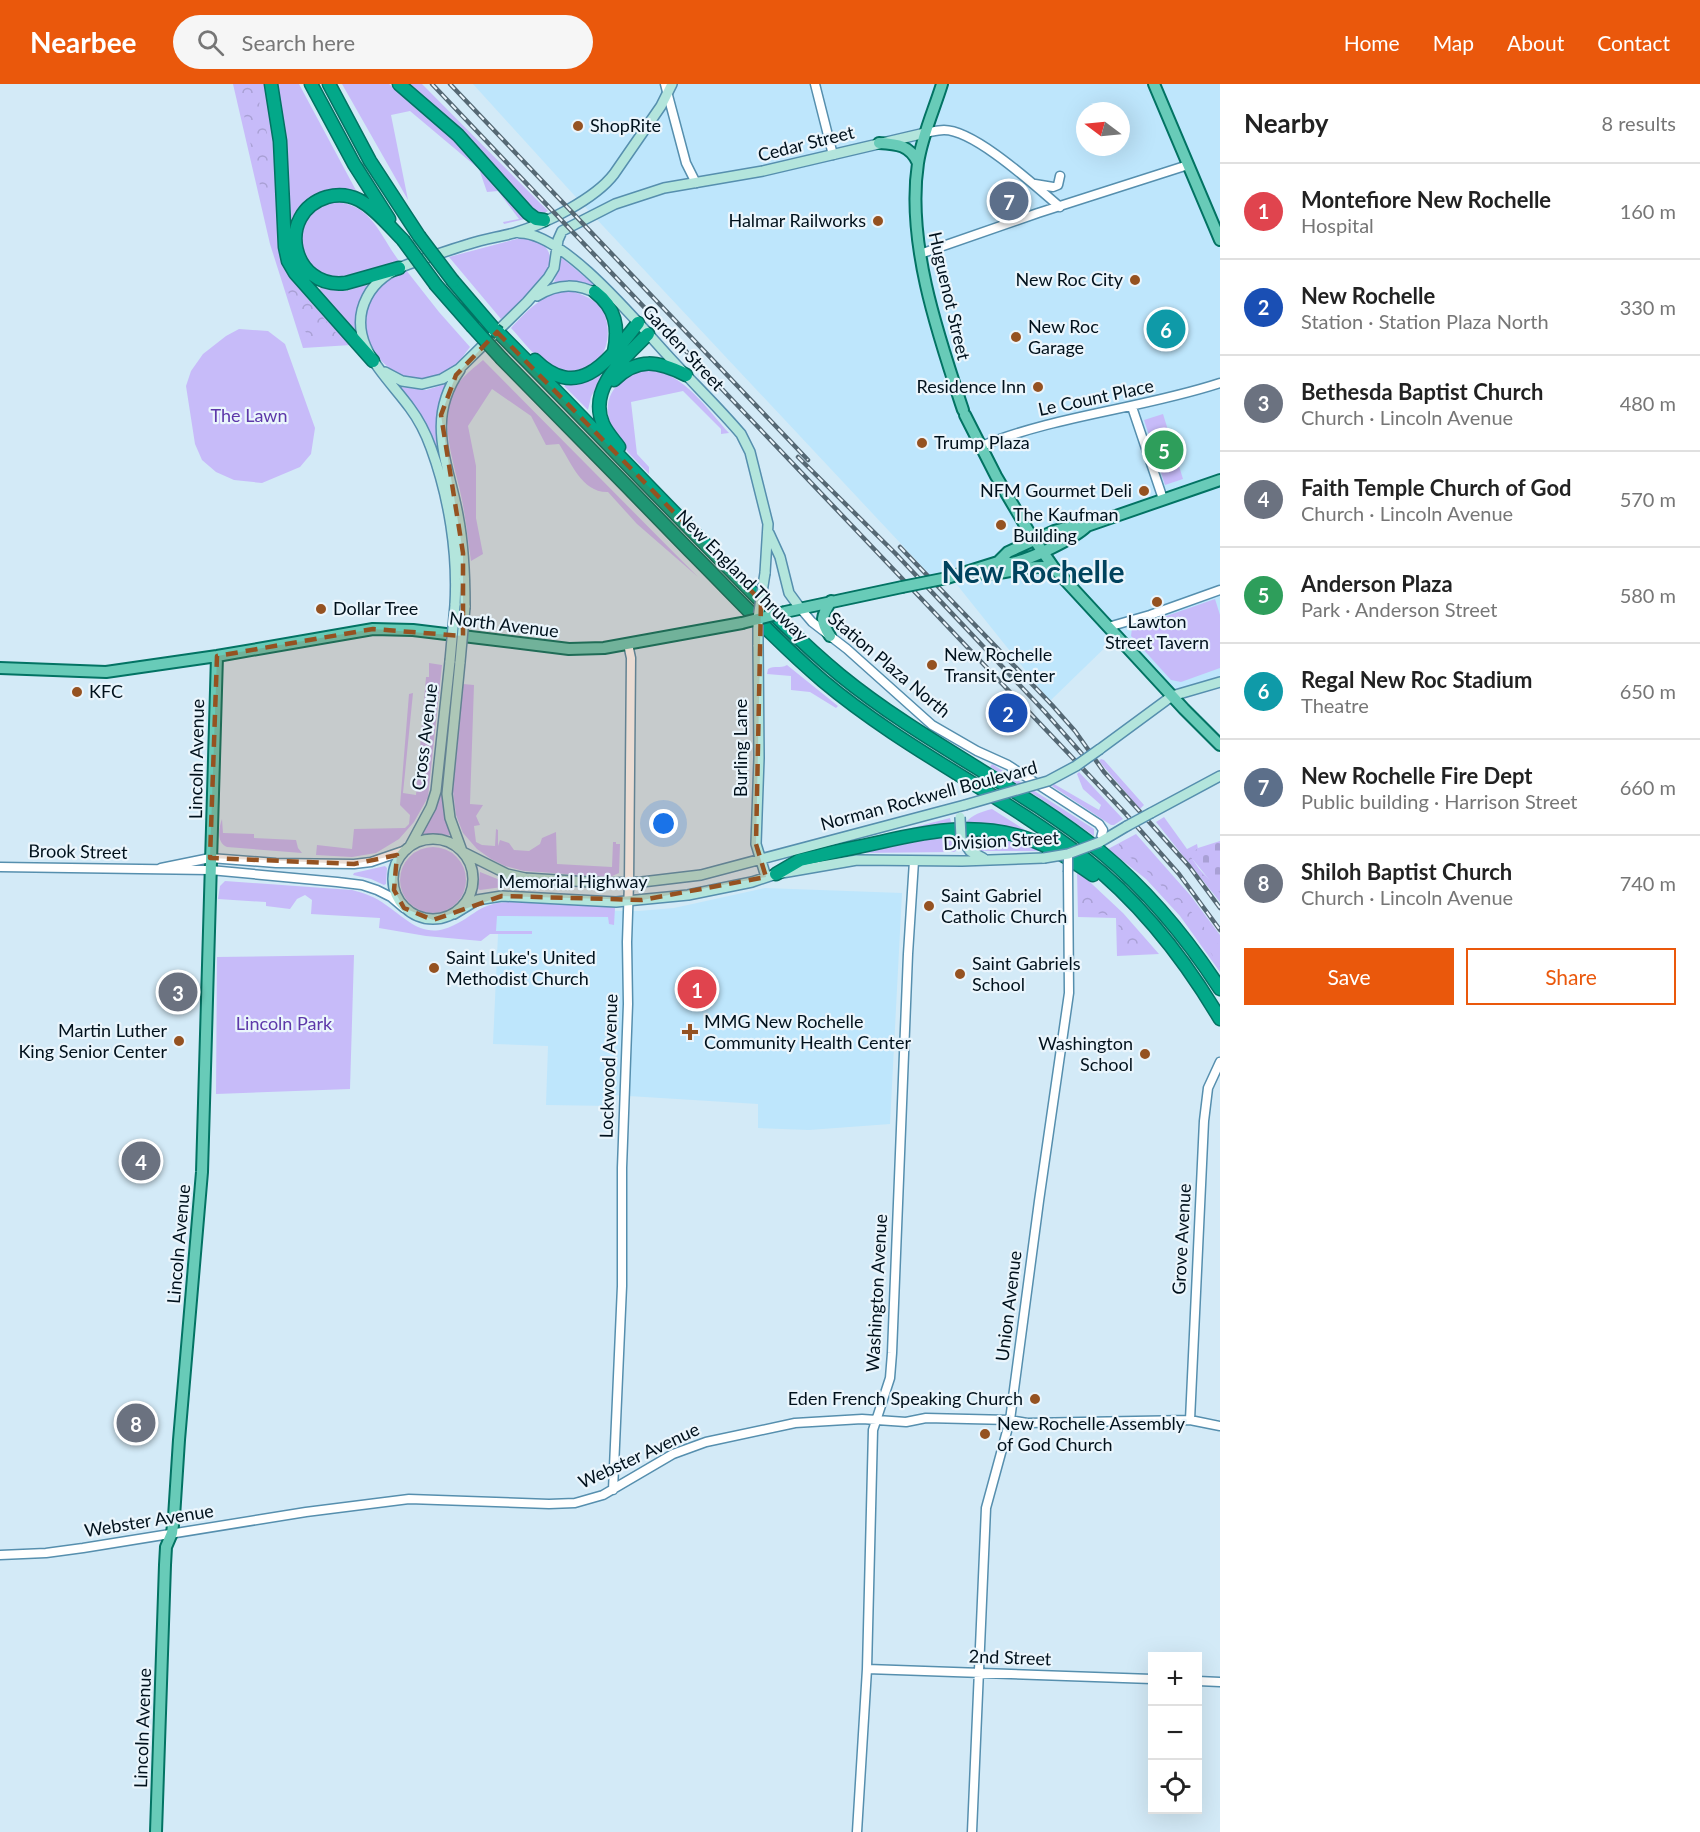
<!DOCTYPE html>
<meta charset="utf-8">
<style>
body{margin:0;font-family:Lato,sans-serif;background:#f6f6f6;color:#222}
.controls{position:absolute;right:18px;bottom:18px;display:grid;overflow:hidden;border-radius:0px;box-shadow:0 6px 24px #0002}
.controls button{width:54px;height:54px;display:grid;place-items:center;padding:0;border:0;border-bottom:2px solid #e0e0e0;background:#fff;color:#222;font:30px sans-serif}
.compass{position:absolute;left:1076px;top:18px;width:54px;height:54px;border-radius:50%;background:#fff;box-shadow:0 6px 24px #0002;rotate:286deg}
.you{position:absolute;left:664px;top:740px;width:21px;height:21px;margin:-15px;border:4px solid #fff;border-radius:50%;background:#1a73e8;box-shadow:0 0 0 9px #1a73e833}
.badge{display:grid;place-items:center;width:39px;height:39px;border-radius:50%;background:#ea580c;color:#fff;font-size:20px;font-weight:700}
.pin{position:absolute;translate:-50% -50%;border:3px solid #fff;box-shadow:0 2px 6px #0006}
.list{margin:0;padding:0;list-style:none}
h2{display:flex;justify-content:space-between;align-items:center;height:78px;margin:0;padding:0 24px;font-size:26px}
h2 small{font-size:20px;font-weight:400;color:#767676}
.list li{display:grid;grid-template-columns:39px 1fr auto;gap:18px;align-items:center;box-sizing:border-box;height:96px;padding:0 24px;border-top:2px solid #e0e0e0}
.list b{display:block;font-size:22px;white-space:nowrap}
.list p{margin:0;font-size:20px;white-space:nowrap;color:#767676}
.list em{font-size:20px;font-style:normal;color:#767676}
.actions{display:flex;gap:12px;padding:18px 24px}
.actions a{flex:1;padding:14px 0;border:2px solid #ea580c;border-radius:0px;text-align:center;font-size:21px;color:#ea580c}
.actions .main{background:#ea580c;color:#fff}
.icon{flex:none;width:33px;height:33px;fill:none;stroke:currentColor;stroke-width:2;stroke-linecap:round;stroke-linejoin:round}
.map{position:relative;flex:none;width:1220px;height:1748px;overflow:hidden}
header{display:flex;align-items:center;gap:36px;box-sizing:border-box;height:84px;padding:0 30px;background:#ea580c;color:#fff}
header strong{font-size:28px}
nav{display:flex;gap:33px;margin-inline-start:auto;font-size:21px}
.search{width:420px;height:54px;background:#f6f6f6;display:flex;align-items:center;gap:15px;box-sizing:border-box;padding:0 21px;border-radius:33px;color:#767676;font-size:22px}
main{display:flex}
aside{flex:1;background:#fff}
.map>svg:first-child{display:block}
.built{fill:#bee6fc;fill-rule:evenodd}
.green{fill:#c7bbf9}
.forest{fill:url(#forest-crowns)}
.cemetery{fill:url(#cemetery-stones)}
.lines{fill:none;stroke-linecap:round;stroke-linejoin:round}
.tertiary-casing{stroke:#568fae;stroke-width:11}
.secondary-casing{stroke:#568fae;stroke-width:12}
.primary-casing{stroke:#027363;stroke-width:14}
.motorway-casing{stroke:#027363;stroke-width:15}
.tertiary{stroke:#fff;stroke-width:8}
.secondary{stroke:#b3e5dc;stroke-width:9}
.primary{stroke:#68cbb8;stroke-width:10}
.motorway{stroke:#03a889;stroke-width:12}
.rail-casing{stroke:#556874;stroke-width:4.5}
.rail{stroke:#eaf5fc;stroke-width:2;stroke-dasharray:7;stroke-linecap:butt}
.tertiary-bridge-casing{stroke:#568fae;stroke-width:11;stroke-linecap:butt}
.secondary-bridge-casing{stroke:#568fae;stroke-width:12;stroke-linecap:butt}
.primary-bridge-casing{stroke:#027363;stroke-width:14;stroke-linecap:butt}
.motorway-bridge-casing{stroke:#027363;stroke-width:15;stroke-linecap:butt}
.tertiary-bridge{stroke:#fff;stroke-width:8}
.secondary-bridge{stroke:#b3e5dc;stroke-width:9}
.primary-bridge{stroke:#68cbb8;stroke-width:10}
.motorway-bridge{stroke:#03a889;stroke-width:12}
.marked{fill:#955221;fill-opacity:0.2;stroke:#955221;stroke-width:4.5;stroke-dasharray:12 8;stroke-linejoin:round}
.poi-dot{fill:#955221;stroke:#eaf5fc;stroke-width:2}
.labels{text-anchor:middle;stroke-width:4.5;stroke-linejoin:round;paint-order:stroke}
.poi-label{font-size:18px;fill:#00111c;stroke:#eaf5fc;text-anchor:start}
.street-label{font-size:18px;fill:#00111c;stroke:#eaf5fc}
.park-label{font-size:18px;fill:#5d38a9;stroke:#eaf5fc}
.town-label{font-size:30px;font-weight:bold;fill:#00435e;stroke:#eaf5fc}
</style>
<header>
<strong>Nearbee</strong>
<div class="search"><svg class="icon" aria-label="search" viewBox="0 0 24 24"><circle cx="10" cy="10" r="6"/><path d="M15 15l6 6"/></svg>Search here</div>
<nav><a>Home</a><a>Map</a><a>About</a><a>Contact</a></nav>
</header>
<main>
<div class="map">
<svg width="1220" height="1748" viewBox="0 0 1220 1748">
<defs>
<pattern id="forest-crowns" width="20" height="18" patternUnits="userSpaceOnUse" patternTransform="scale(1.5)"><rect width="20" height="18" fill="#c7bbf9"/><path d="M2 6a3 3 0 1 1 6 0M12 15a3 3 0 1 1 6 0" fill="none" stroke="#a9a0d5"/></pattern>
<pattern id="cemetery-stones" width="16" height="16" patternUnits="userSpaceOnUse" patternTransform="scale(1.5)"><rect width="16" height="16" fill="#c7bbf9"/><path d="M2 7V4a2 2 0 0 1 4 0v3zM10 15v-3a2 2 0 0 1 4 0v3z" fill="#a9a0d5"/></pattern>
</defs>
<rect width="100%" height="100%" fill="#d3eaf7"/>
<path class="built" d="M473 0H1220V596L1173 611 1119 550 1050 617 950 492 933 494 574 111ZM1085 27H1121V63H1085Z
M765 804 902 809 890 1040 809 1046 758 1044V1020L612 1011V1022L546 1021 548 962 493 960 498 850 489 849 490 825 639 827 674 824Z"/>
<path class="green" d="M233 0H265L271 23 280 169C292 205 326 233 351 261L303 264 270 160Z
M275 0H299L359 112 325 108 289 156C287 106 289 48 275 0Z
M342 0H389L426 29 455 56 492 95 525 135 504 140 503 138 519 135 498 107 487 108 479 85 410 27 391 31 408 116Z
M407 0H422L548 127C541 131 537 129 530 125 491 81 453 37 407 0Z
M330 118C370 117 378 148 399 177 380 184 356 196 335 193 324 191 309 185 304 174 297 158 302 133 317 123 320 120 326 119 330 118Z
M524 153C530 155 537 156 542 160 570 181 516 221 501 235L449 173Z
M562 174 602 207 578 199H554L559 178Z
M406 186 439 228 470 263C465 269 461 276 455 281 402 326 334 249 382 200 388 194 398 190 406 186Z
M368 199C359 216 354 230 356 250L317 207 322 203 347 207Z
M567 206C578 209 591 213 600 222 604 226 606 233 607 239 613 273 585 302 551 283 536 275 523 257 511 244 527 227 542 210 567 206Z
M239 245 268 247 285 260 315 344 311 370 300 383 262 399 234 396 216 388 202 376 195 360 186 302 191 287 203 270 226 252Z
M483 276 698 493 637 440 608 408C582 409 571 378 559 360L546 361 531 332 492 305 468 342 476 382V434L483 470 471 477C468 457 466 436 462 416 456 385 441 347 450 315 455 298 470 287 483 276Z
M651 285C685 291 707 325 729 349L721 350V345L683 307 631 318 637 370 649 383V390C636 376 616 359 610 339 600 308 624 289 651 285Z
M599 289 602 292 591 313 588 326 564 302 568 299 587 297Z
M446 300C435 328 435 343 441 372L438 373 400 306 401 303 426 306Z
M1163 330 1183 395 1165 401 1144 336Z
M1215 515 1220 531V584L1181 598 1171 596 1131 552 1132 544Z
M429 579 442 581 428 713 414 738 399 755 376 769 352 773 316 771 317 761 352 765 354 745 405 744 409 740 410 731 400 721 409 610 413 609 403 709 416 711 426 593H429Z
M787 581 838 622 836 624 810 608 791 606V592L767 590 768 585C775 581 780 585 787 581Z
M463 600 474 601 470 720 483 721 476 732 480 741 474 742 476 758 482 761 495 762 496 745 498 746V762L500 756 509 759 514 766 529 767 540 760 542 754 556 748 557 780 612 783 613 758H616V760H620L619 789 610 793 524 787 505 782 491 775 477 765 463 749 456 731 453 707Z
M1101 675 1104 676 1144 721 1140 725 1099 677Z
M992 680 1094 745V752L1041 715 990 683Z
M1079 688 1123 735 1114 741H1111L1052 702 1054 700 1099 726 1101 721 1083 705 1077 690Z
M440 710H442L444 731 450 751 423 750 422 748 430 736Z
M992 725 1030 749 1027 751 1009 745 869 755 950 734 951 738 965 739C973 730 981 728 992 725Z
M1164 733 1187 765 1197 760 1199 770 1191 777 1220 806V818L1156 738Z
M222 735 223 749 254 750V754L296 756 298 764 302 769 227 763C216 759 219 743 222 735Z
M964 749C993 751 1017 757 1044 767H980L971 762Z
M1136 750 1190 811 1220 851V888L1180 832 1146 795 1108 765Z
M952 751 956 767 954 768 856 769V767L880 765Z
M400 796a33 33 0 1 1 66 0a33 33 0 1 1-66 0Z
M385 782 387 784 386 800 384 801 371 795 353 791 354 789Z
M1077 786 1123 829 1159 870 1117 872 1116 834 1078 833Z
M480 788 510 800V802L480 806 478 805Z
M225 797 352 806C364 809 376 813 386 821 404 833 420 852 444 845 471 837 476 819 508 818L613 823 615 824 614 841 609 840 608 833 497 832 496 847H532V850H490L481 857 426 852 379 844 380 834 311 830 312 816 305 811 297 815 290 825 266 822V818L218 815 220 802Z
M354 871 350 1005 216 1010 217 873Z"/>
<path class="forest" d="M237 0 258 1 260 26 267 49 272 122 269 124 264 119Z
M288 196H291L337 250 339 255 336 259C330 258 322 259 316 257 301 252 290 213 285 198Z
M1131 754 1220 863V883C1196 846 1171 805 1135 777 1130 773 1125 771 1120 767L1119 760Z
M1184 766 1187 767 1204 792 1220 810V815L1183 768Z
M1083 797C1088 800 1092 805 1096 810 1109 822 1145 848 1145 867L1125 865 1122 861 1117 833 1091 828 1085 830 1082 827 1079 805Z"/>
<path class="cemetery" d="M1220 757V809L1190 772 1198 764Z"/>
<g class="lines">
<defs>
<path id="tertiary" d="M665 0 686 79 696 99
M815 0 833 71
M925 49C931 48 938 46 944 46 975 46 1035 102 1060 123
M1035 100 1053 103 1058 101 1060 92
M920 170 1038 129 1188 81
M1132 323 1163 415
M979 363C1056 331 1141 325 1220 299
M800 524 812 538 847 565 932 641 977 667 1008 681 1099 740 1103 746 1100 758
M1108 543 1150 531 1220 506
M0 783 210 786 337 798 362 801 377 806 391 813 404 824
M161 784 210 774 276 779 354 780 371 778 406 766
M1190 1336 1204 1037 1208 1004 1220 978
M613 1406 622 1202V1084L628 920 627 858 629 799 631 574 628 560
M0 1471 46 1469 83 1464 306 1428 409 1415 549 1420 575 1419 603 1411 673 1370 706 1358 795 1339 862 1335 906 1338 926 1334 1010 1336 1027 1339 1190 1336 1220 1342
M867 1585 1152 1595
M1198 1597 1220 1598
M857 1748 867 1585 873 1346 890 1294 892 1269 908 870 914 777
M972 1748 986 1424 1010 1336 1039 1117 1069 909 1068 788"/>
<path id="secondary" d="M520 149C565 149 641 243 672 276 695 301 719 324 741 350L750 368 768 440 765 489
M537 212C559 199 577 199 600 211
M460 286C425 336 448 377 458 431 464 462 465 492 465 523
M385 288 402 297 422 300 442 295 459 285 527 218 548 194 554 184 558 156 562 147 615 120 664 104 763 87 925 49
M769 449 780 473 789 509 800 524
M455 521C458 469 449 413 431 364 426 350 419 336 410 324 387 292 344 257 367 213 375 197 392 186 409 180 429 173 449 166 469 160 484 155 499 153 514 149 545 140 595 115 614 90L661 22 672 0
M758 561 759 674 756 760 766 793
M460 578 447 710 450 734 462 767
M1100 665 1172 612 1220 598
M1151 729 1220 692
M961 754 970 767 983 774
M393 795a40 40 0 1 1 80 0a40 40 0 1 1-80 0Z
M1100 758 1127 742
M410 762 431 723 436 707 450 577
M463 768 507 790 525 794 606 799 642 798 701 791 965 721
M454 830 477 816 502 812 616 818 688 811 752 798 776 790 857 776 962 777 1044 774"/>
<path id="primary" d="M942 0C934 26 922 52 918 79 906 158 938 251 963 326
M1154 0 1220 156
M879 59C897 60 910 61 918 79
M965 331 996 392 1029 448 1054 484 1184 625 1220 661
M998 478C1002 479 1008 479 1012 479 1031 475 1074 455 1087 442
M977 489C1003 493 1028 479 1054 484
M947 494 998 478 1008 468 1054 447 1073 442H1087L1220 396
M785 528 902 503
M830 552C820 536 821 533 831 517
M0 584 106 588 217 572 373 545 413 546 569 565 604 564 742 539
M156 1748 165 1481 166 1463 172 1449 174 1433 179 1356 202 1088 217 572"/>
<path id="motorway" d="M271 0 280 57 285 163 288 177 295 189 373 277
M311 0 354 80 389 135
M329 0 370 77 419 152
M399 0 458 51 528 129 536 135 544 136
M399 184 346 199C291 206 275 129 327 113 338 110 349 111 359 116 375 124 390 143 403 156
M453 197 495 246
M436 201 472 242
M595 208C616 224 619 244 614 268
M499 249C570 320 639 393 709 464 752 508 793 552 840 591 922 658 1019 702 1101 768 1148 807 1187 854 1220 905
M502 275C565 339 627 402 689 466 733 510 775 556 823 597 904 665 1001 710 1084 774 1140 818 1184 874 1220 935
M535 276C580 320 610 274 638 239
M614 296C638 273 658 277 686 291
M619 363C614 356 607 349 603 340 587 303 626 273 648 250
M776 790 800 776 818 772C839 766 860 763 881 758 932 746 982 737 1034 757 1055 765 1074 778 1093 791"/>
</defs>
<use href="#tertiary" class="tertiary-casing"/>
<use href="#secondary" class="secondary-casing"/>
<use href="#primary" class="primary-casing"/>
<use href="#motorway" class="motorway-casing"/>
<use href="#tertiary" class="tertiary"/>
<use href="#secondary" class="secondary"/>
<use href="#primary" class="primary"/>
<use href="#motorway" class="motorway"/>
<defs>
<path id="rail" d="M432 0 1125 729 1179 790 1220 846
M450 0 808 376
M798 373 895 469 1045 628 1082 670
M900 463 1052 621 1075 647 1104 688 1189 782 1220 824"/>
</defs>
<use href="#rail" class="rail-casing"/>
<use href="#rail" class="rail"/>
<defs>
<path id="tertiary-bridge" d="M1068 770V788"/>
<path id="secondary-bridge" d="M758 561V534L765 489
M450 577 455 521
M460 578 465 523
M965 721 1048 697 1076 682 1100 665
M960 733 961 754
M1127 742 1151 729
M1044 774 1068 770 1100 758"/>
<path id="primary-bridge" d="M902 503 947 494
M742 539 785 528"/>
<path id="motorway-bridge" d="M419 152 453 197
M403 156 436 201
M472 242 502 275
M495 246 499 249"/>
</defs>
<use href="#tertiary-bridge" class="tertiary-bridge-casing"/>
<use href="#secondary-bridge" class="secondary-bridge-casing"/>
<use href="#primary-bridge" class="primary-bridge-casing"/>
<use href="#motorway-bridge" class="motorway-bridge-casing"/>
<use href="#tertiary-bridge" class="tertiary-bridge"/>
<use href="#secondary-bridge" class="secondary-bridge"/>
<use href="#primary-bridge" class="primary-bridge"/>
<use href="#motorway-bridge" class="motorway-bridge"/>
</g>
<path class="marked" d="M497 248 761 517 756 760 766 793 642 816 502 812 433 836 404 824 394 806 397 771 354 780 210 774 217 572 373 545 463 552V469L441 331 456 291Z"/>
<g class="poi-dot">
<circle cx="578" cy="42" r="6"/>
<circle cx="878" cy="137" r="6"/>
<circle cx="1135" cy="196" r="6"/>
<circle cx="1016" cy="253" r="6"/>
<circle cx="1038" cy="303" r="6"/>
<circle cx="922" cy="359" r="6"/>
<circle cx="1144" cy="407" r="6"/>
<circle cx="1001" cy="441" r="6"/>
<circle cx="1157" cy="518" r="6"/>
<circle cx="321" cy="525" r="6"/>
<circle cx="932" cy="581" r="6"/>
<circle cx="77" cy="608" r="6"/>
<circle cx="929" cy="822" r="6"/>
<circle cx="434" cy="884" r="6"/>
<circle cx="960" cy="890" r="6"/>
<path d="M687 939h6v6h6v6h-6v6h-6v-6h-6v-6h6z"/>
<circle cx="179" cy="957" r="6"/>
<circle cx="1145" cy="970" r="6"/>
<circle cx="1035" cy="1315" r="6"/>
<circle cx="985" cy="1350" r="6"/>
</g>
<g class="labels">
<g class="poi-label">
<text x="590" y="48">ShopRite</text>
<text x="866" y="143" text-anchor="end">Halmar Railworks</text>
<text x="1123" y="202" text-anchor="end">New Roc City</text>
<text x="1028" y="249">New Roc<tspan x="1028" dy="21">Garage</tspan></text>
<text x="1026" y="309" text-anchor="end">Residence Inn</text>
<text x="934" y="365">Trump Plaza</text>
<text x="1132" y="413" text-anchor="end">NFM Gourmet Deli</text>
<text x="1013" y="437">The Kaufman<tspan x="1013" dy="21">Building</tspan></text>
<text x="333" y="531">Dollar Tree</text>
<text x="1157" y="544" text-anchor="middle">Lawton<tspan x="1157" dy="21">Street Tavern</tspan></text>
<text x="944" y="577">New Rochelle<tspan x="944" dy="21">Transit Center</tspan></text>
<text x="89" y="614">KFC</text>
<text x="941" y="818">Saint Gabriel<tspan x="941" dy="21">Catholic Church</tspan></text>
<text x="446" y="880">Saint Luke's United<tspan x="446" dy="21">Methodist Church</tspan></text>
<text x="972" y="886">Saint Gabriels<tspan x="972" dy="21">School</tspan></text>
<text x="704" y="944">MMG New Rochelle<tspan x="704" dy="21">Community Health Center</tspan></text>
<text x="167" y="953" text-anchor="end">Martin Luther<tspan x="167" dy="21">King Senior Center</tspan></text>
<text x="1133" y="966" text-anchor="end">Washington<tspan x="1133" dy="21">School</tspan></text>
<text x="1023" y="1321" text-anchor="end">Eden French Speaking Church</text>
<text x="997" y="1346">New Rochelle Assembly<tspan x="997" dy="21">of God Church</tspan></text>
</g>
<g class="street-label">
<text transform="translate(806 60) rotate(-14)" y="6">Cedar Street</text>
<text transform="translate(949 212) rotate(77)" y="6">Huguenot Street</text>
<text transform="translate(683 264) rotate(47)" y="6">Garden Street</text>
<text transform="translate(1096 314) rotate(-12)" y="6">Le Count Place</text>
<text transform="translate(742 492) rotate(45)" y="6">New England Thruway</text>
<text transform="translate(504 541) rotate(7)" y="6">North Avenue</text>
<text transform="translate(889 581) rotate(40)" y="6">Station Plaza North</text>
<text transform="translate(425 653) rotate(-83)" y="6">Cross Avenue</text>
<text transform="translate(741 664) rotate(-90)" y="6">Burling Lane</text>
<text transform="translate(197 675) rotate(-89)" y="6">Lincoln Avenue</text>
<text transform="translate(929 712) rotate(-15)" y="6">Norman Rockwell Boulevard</text>
<text transform="translate(1001 757) rotate(-3)" y="6">Division Street</text>
<text transform="translate(78 768) rotate(1)" y="6">Brook Street</text>
<text x="573" y="804">Memorial Highway</text>
<text transform="translate(609 982) rotate(-88)" y="6">Lockwood Avenue</text>
<text transform="translate(1182 1155) rotate(-87)" y="6">Grove Avenue</text>
<text transform="translate(179 1160) rotate(-85)" y="6">Lincoln Avenue</text>
<text transform="translate(877 1209) rotate(-87)" y="6">Washington Avenue</text>
<text transform="translate(1009 1222) rotate(-83)" y="6">Union Avenue</text>
<text transform="translate(639 1372) rotate(-25)" y="6">Webster Avenue</text>
<text transform="translate(149 1437) rotate(-9)" y="6">Webster Avenue</text>
<text transform="translate(1010 1574) rotate(2)" y="6">2nd Street</text>
<text transform="translate(143 1644) rotate(-88)" y="6">Lincoln Avenue</text>
</g>
<g class="park-label">
<text x="249" y="338">The Lawn</text>
<text x="284" y="946">Lincoln Park</text>
</g>
<g class="town-label">
<text x="1033" y="499">New Rochelle</text>
</g>
</g>
</svg>
<div class="controls">
<button>+</button>
<button>−</button>
<button><svg class="icon" aria-label="locate" viewBox="0 0 24 24"><circle cx="12" cy="12" r="6"/><path d="M12 2v4M12 18v4M2 12h4M18 12h4"/></svg></button>
</div>
<svg class="compass" viewBox="-18 -18 36 36"><path d="M0-13l5 13h-10z" fill="#e53935"/><path d="M0 13l5-13h-10z" fill="#767676"/></svg>
<div class="you"></div>
<div class="pin badge" style="left:697px;top:905px;background:#e0444e">1</div>
<div class="pin badge" style="left:1008px;top:629px;background:#1a4fb4">2</div>
<div class="pin badge" style="left:178px;top:908px;background:#6b7280">3</div>
<div class="pin badge" style="left:141px;top:1077px;background:#6b7280">4</div>
<div class="pin badge" style="left:1164px;top:366px;background:#2e9e5b">5</div>
<div class="pin badge" style="left:1166px;top:245px;background:#0f9aa8">6</div>
<div class="pin badge" style="left:1009px;top:117px;background:#5c6f8a">7</div>
<div class="pin badge" style="left:136px;top:1339px;background:#6b7280">8</div>
</div>
<aside>
<h2>Nearby<small>8 results</small></h2>
<ul class="list">
<li><span class="badge" style="background:#e0444e">1</span><div><b>Montefiore New Rochelle</b><p>Hospital</p></div><em>160 m</em></li>
<li><span class="badge" style="background:#1a4fb4">2</span><div><b>New Rochelle</b><p>Station · Station Plaza North</p></div><em>330 m</em></li>
<li><span class="badge" style="background:#6b7280">3</span><div><b>Bethesda Baptist Church</b><p>Church · Lincoln Avenue</p></div><em>480 m</em></li>
<li><span class="badge" style="background:#6b7280">4</span><div><b>Faith Temple Church of God</b><p>Church · Lincoln Avenue</p></div><em>570 m</em></li>
<li><span class="badge" style="background:#2e9e5b">5</span><div><b>Anderson Plaza</b><p>Park · Anderson Street</p></div><em>580 m</em></li>
<li><span class="badge" style="background:#0f9aa8">6</span><div><b>Regal New Roc Stadium</b><p>Theatre</p></div><em>650 m</em></li>
<li><span class="badge" style="background:#5c6f8a">7</span><div><b>New Rochelle Fire Dept</b><p>Public building · Harrison Street</p></div><em>660 m</em></li>
<li><span class="badge" style="background:#6b7280">8</span><div><b>Shiloh Baptist Church</b><p>Church · Lincoln Avenue</p></div><em>740 m</em></li>
</ul>
<div class="actions"><a class="main">Save</a><a>Share</a></div>
</aside>
</main>
